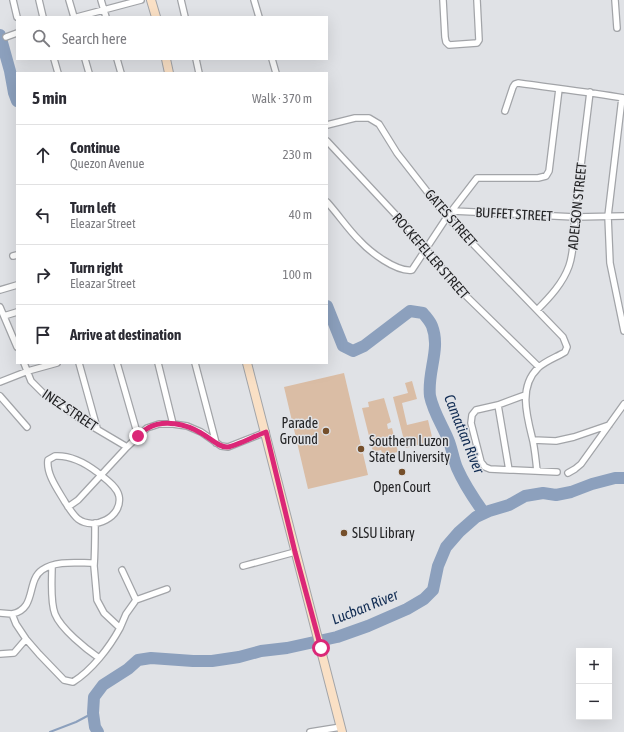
<!DOCTYPE html>
<meta charset="utf-8">
<style>
body{margin:0;font-family:"Asap Condensed",sans-serif;background:#f2f2f3;color:#2b2b33}
.controls{position:absolute;right:12px;bottom:12px;display:grid;overflow:hidden;border-radius:0px;box-shadow:0 4px 16px #0002}
.controls button{width:36px;height:36px;display:grid;place-items:center;padding:0;border:0;border-bottom:1px solid #e1e1e2;background:#fff;color:#2b2b33;font:20px sans-serif}
.stop{position:absolute;width:12px;height:12px;margin:-9px;border:3px solid #db2777;border-radius:50%;background:#fff}
.stop.end{background:#db2777;border-color:#fff;box-shadow:0 1px 4px #0008}
.list{margin:0;padding:0;list-style:none}
h2{display:flex;justify-content:space-between;align-items:center;height:52px;margin:0;padding:0 16px;font-size:17px}
h2 small{font-size:13px;font-weight:400;color:#7c7c81}
.list li{display:grid;grid-template-columns:26px 1fr auto;gap:12px;align-items:center;box-sizing:border-box;height:60px;padding:0 16px;border-top:1px solid #e1e1e2}
.list b{display:block;font-size:15px;white-space:nowrap}
.list p{margin:0;font-size:13px;white-space:nowrap;color:#7c7c81}
.list em{font-size:13px;font-style:normal;color:#7c7c81}
.icon{flex:none;width:22px;height:22px;fill:none;stroke:currentColor;stroke-width:2;stroke-linecap:round;stroke-linejoin:round}
.map{position:relative;flex:none;width:624px;height:732px;overflow:hidden}
.search{position:absolute;background:#fff;box-shadow:0 4px 16px #0002;left:16px;top:16px;width:312px;height:44px;display:flex;align-items:center;gap:10px;box-sizing:border-box;padding:0 14px;border-radius:0px;color:#7c7c81;font-size:15px}
.panel{position:absolute;background:#fff;box-shadow:0 4px 16px #0002;left:16px;top:72px;width:312px;height:292px;border-radius:0px}
.map>svg:first-child{display:block}
.green{fill:#dabda5}
.lines{fill:none;stroke-linecap:round;stroke-linejoin:round}
.stream{stroke:#8ca0bd;stroke-width:2}
.river{stroke:#8ca0bd;stroke-width:12}
.street-casing{stroke:#a2a4a8;stroke-width:8}
.secondary-casing{stroke:#a2a4a8;stroke-width:10}
.street{stroke:#fff;stroke-width:5.5}
.secondary{stroke:#fae0c5;stroke-width:8}
.route{stroke:#db2777;stroke-width:5}
.poi-dot{fill:#754f2b;stroke:#e0e2e6;stroke-width:1.5}
.labels{text-anchor:middle;stroke-width:3;stroke-linejoin:round;paint-order:stroke}
.street-label{font-size:14px;fill:#242426;stroke:#e0e2e6}
.poi-label{font-size:14px;fill:#242426;stroke:#e0e2e6;text-anchor:start}
.water-label{font-size:15px;font-style:italic;fill:#112c53;stroke:#e0e2e6}
</style>
<div class="map">
<svg width="624" height="732" viewBox="0 0 624 732">
<rect width="100%" height="100%" fill="#e0e2e6"/>
<path class="green" d="M344 373 368 475 308 489 284 387Z
M412 381 417 399 402 403 407 425 428 420 433 441 406 448 393 397 408 393 405 383Z
M384 398 391 422 387 424 388 429 392 428 398 452 383 455 381 450 373 452 362 408 369 407 368 402Z"/>
<g class="lines">
<path class="stream" d="M50 732 76 722 93 713"/>
<path class="river" d="M0 35 10 71 14 93 17 101
M327 306 343 346 353 351 364 346 410 311 423 313C426 317 430 321 432 326 441 349 427 372 430 396 433 411 442 425 448 439 452 448 453 458 457 468 464 484 474 499 484 513
M98 732 95 727 93 713 94 697 103 685 128 669 138 660 151 658 193 661H212L239 657 261 651 287 648 337 637 368 626 407 609 424 599 433 590 438 566 446 547 459 532 476 517 489 511 509 505 525 496 543 493 556 495 571 492 592 484 615 478H624"/>
<defs>
<path id="street" d="M13 0 17 17
M39 0 43 17
M69 0 74 17
M101 0 106 17
M181 0 185 17
M254 0 259 17
M443 0 445 37 446 42 449 45 477 43 479 40 477 0
M615 0 617 28
M77 17 141 0
M6 37 17 33
M54 59 58 73
M85 59 89 73
M117 59 121 73
M196 59 199 73
M272 59 276 73
M622 98 608 216 610 263 624 331
M505 111 513 87 515 84 518 83C553 88 589 92 624 98
M327 125 355 118H369L379 124 397 153 447 217 563 337 567 347 565 352C557 357 545 361 538 368 518 387 527 417 533 441 535 451 536 461 537 471
M327 141 408 228 462 292 539 367
M327 202C338 214 347 228 359 240 370 252 396 272 412 270L447 217 477 178H538L546 176 549 171 559 89
M453 211 575 217 624 216
M13 256 17 255
M0 290 17 285
M0 307 17 347
M537 310C550 297 563 283 569 266 575 249 573 231 575 214 580 173 585 133 590 92
M4 316 17 312
M24 363 31 381 44 394 83 421 127 447
M79 363 97 428
M117 363 138 436
M158 363 173 424
M195 363 216 443
M0 382 28 371 57 363
M525 395 498 405 476 410 472 415 471 423 481 462 485 467 490 469 557 472
M0 396 27 427
M498 405 509 470
M533 440 556 441 574 437 609 425
M55 456C71 455 84 462 97 472 104 478 117 486 119 496 123 517 94 531 78 519 73 515 69 508 65 502 58 490 46 474 48 460Z
M568 473 575 469 581 464 624 404
M68 507 78 500 127 447 147 428 159 424H173L187 426 201 432 221 446 228 447 266 432
M94 563C77 563 56 560 42 570 26 581 37 609 12 614L16 624 26 639 39 654 64 680 73 682C92 670 109 648 120 628L104 613 97 600 94 566C95 552 95 537 95 523
M52 566C52 580 50 601 55 614 61 629 86 649 99 658
M243 566 295 552
M122 570 136 600
M0 613 12 614
M120 628 126 614 136 600 167 589
M0 654 14 653 26 639
M310 732 341 727"/>
<path id="secondary" d="M151 0 156 17
M166 59 169 73
M247 363 342 732"/>
</defs>
<use href="#street" class="street-casing"/>
<use href="#secondary" class="secondary-casing"/>
<use href="#street" class="street"/>
<use href="#secondary" class="secondary"/>
</g>
<g class="lines">
<path class="route" d="M138 436C141 434 144 430 148 428 164 419 186 424 201 433 209 437 219 448 228 447 236 446 257 435 266 432L295 552 321 648"/>
</g>
<g class="poi-dot">
<circle cx="326" cy="431" r="4"/>
<circle cx="361" cy="449" r="4"/>
<circle cx="402" cy="472" r="4"/>
<circle cx="344" cy="533" r="4"/>
</g>
<g class="labels">
<g class="street-label">
<text transform="translate(577 206) rotate(-84)" y="5">ADELSON STREET</text>
<text transform="translate(514 214) rotate(3)" y="5">BUFFET STREET</text>
<text transform="translate(451 218) rotate(49)" y="5">GATES STREET</text>
<text transform="translate(431 256) rotate(49)" y="5">ROCKEFELLER STREET</text>
<text transform="translate(70 410) rotate(34)" y="5">INEZ STREET</text>
</g>
<g class="poi-label">
<text x="318" y="428" text-anchor="end">Parade<tspan x="318" dy="16">Ground</tspan></text>
<text x="369" y="446">Southern Luzon<tspan x="369" dy="16">State University</tspan></text>
<text x="402" y="492" text-anchor="middle">Open Court</text>
<text x="352" y="538">SLSU Library</text>
</g>
<g class="water-label">
<text transform="translate(464 434) rotate(68)" y="5">Camatian River</text>
<text transform="translate(365 607) rotate(-22)" y="5">Lucban River</text>
</g>
</g>
</svg>
<div class="controls">
<button>+</button>
<button>−</button>
</div>
<div class="stop" style="left:321px;top:648px"></div>
<div class="stop end" style="left:138px;top:436px"></div>
<div class="search"><svg class="icon" aria-label="search" viewBox="0 0 24 24"><circle cx="10" cy="10" r="6"/><path d="M15 15l6 6"/></svg>Search here</div>
<section class="panel">
<h2>5 min<small>Walk · 370 m</small></h2>
<ul class="list">
<li><svg class="icon" aria-label="ahead" viewBox="0 0 24 24"><path d="M12 20V5M6 11l6-6 6 6"/></svg><div><b>Continue</b><p>Quezon Avenue</p></div><em>230 m</em></li>
<li><svg class="icon" aria-label="left" viewBox="0 0 24 24"><path d="M17 20v-9H6M10 6l-5 5 5 5"/></svg><div><b>Turn left</b><p>Eleazar Street</p></div><em>40 m</em></li>
<li><svg class="icon" aria-label="right" viewBox="0 0 24 24"><path d="M7 20v-9h11M14 6l5 5-5 5"/></svg><div><b>Turn right</b><p>Eleazar Street</p></div><em>100 m</em></li>
<li><svg class="icon" aria-label="arrive" viewBox="0 0 24 24"><path d="M6 21V4h12l-3 4 3 4H6"/></svg><div><b>Arrive at destination</b></div></li>
</ul>
</section>
</div>
